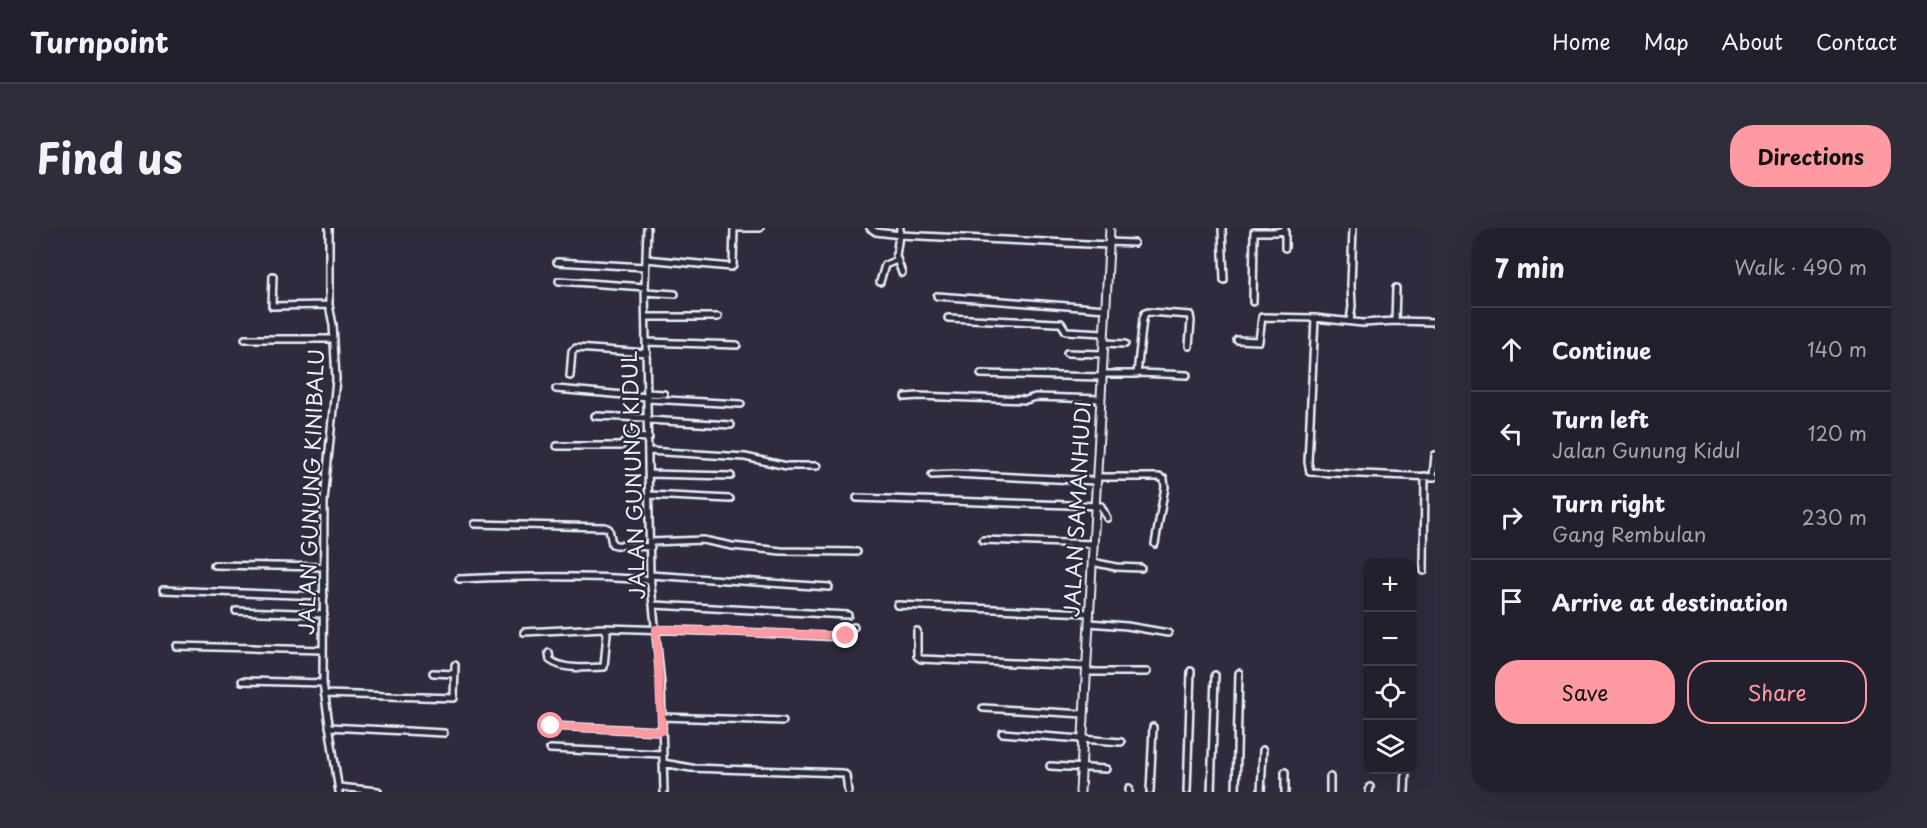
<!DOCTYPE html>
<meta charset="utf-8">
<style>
body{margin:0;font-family:"Playpen Sans",sans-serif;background:#2f2d3a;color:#f1f3f6}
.controls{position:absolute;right:18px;bottom:18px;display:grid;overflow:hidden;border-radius:12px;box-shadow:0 6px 24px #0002}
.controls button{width:54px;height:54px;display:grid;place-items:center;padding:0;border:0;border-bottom:2px solid #403e4a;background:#23202e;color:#f1f3f6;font:30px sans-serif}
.stop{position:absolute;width:18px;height:18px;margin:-14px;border:4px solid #ff9aa2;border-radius:50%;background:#fff}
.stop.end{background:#ff9aa2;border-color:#fff;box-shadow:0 2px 6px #0008}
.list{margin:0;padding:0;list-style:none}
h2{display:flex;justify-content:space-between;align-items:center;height:78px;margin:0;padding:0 24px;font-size:26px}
h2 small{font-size:20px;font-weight:400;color:#a3a3aa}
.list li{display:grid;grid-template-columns:39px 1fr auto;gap:18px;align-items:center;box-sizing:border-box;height:84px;padding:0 24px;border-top:2px solid #403e4a}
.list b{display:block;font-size:22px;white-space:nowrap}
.list p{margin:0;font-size:20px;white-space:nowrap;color:#a3a3aa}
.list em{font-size:20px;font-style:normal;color:#a3a3aa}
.actions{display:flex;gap:12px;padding:18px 24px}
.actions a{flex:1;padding:14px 0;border:2px solid #ff9aa2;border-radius:24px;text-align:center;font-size:21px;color:#ff9aa2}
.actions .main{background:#ff9aa2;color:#111}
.icon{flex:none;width:33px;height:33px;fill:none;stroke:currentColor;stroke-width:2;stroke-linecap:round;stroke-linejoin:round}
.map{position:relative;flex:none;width:1399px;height:564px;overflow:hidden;border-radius:24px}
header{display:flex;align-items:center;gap:36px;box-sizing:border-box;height:84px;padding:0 30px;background:#23202e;border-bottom:2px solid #403e4a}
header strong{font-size:28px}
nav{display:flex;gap:33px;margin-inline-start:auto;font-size:21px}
.intro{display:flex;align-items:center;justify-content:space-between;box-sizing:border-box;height:144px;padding:0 36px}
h1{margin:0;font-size:42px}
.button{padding:15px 27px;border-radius:24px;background:#ff9aa2;color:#111;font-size:21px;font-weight:700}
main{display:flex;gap:36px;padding:0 36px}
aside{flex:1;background:#23202e;border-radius:24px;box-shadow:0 6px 24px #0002}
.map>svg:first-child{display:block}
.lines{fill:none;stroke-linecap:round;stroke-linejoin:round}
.minor-casing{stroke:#e8f1f8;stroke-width:10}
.tertiary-casing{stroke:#e8f1f8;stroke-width:11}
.minor{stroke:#2f2a3d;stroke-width:5}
.tertiary{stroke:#2f2a3d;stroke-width:7}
.route{stroke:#ff9aa2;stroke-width:8}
.labels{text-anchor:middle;stroke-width:4.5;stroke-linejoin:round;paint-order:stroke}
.street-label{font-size:21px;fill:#e8f1f8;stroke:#2f2a3d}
</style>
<header>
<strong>Turnpoint</strong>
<nav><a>Home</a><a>Map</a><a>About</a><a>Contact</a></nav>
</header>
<div class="intro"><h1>Find us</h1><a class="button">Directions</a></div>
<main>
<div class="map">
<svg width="1399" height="564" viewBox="0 0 1399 564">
<rect width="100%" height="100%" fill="#2f2a3d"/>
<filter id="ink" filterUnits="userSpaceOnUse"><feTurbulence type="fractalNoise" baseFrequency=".0167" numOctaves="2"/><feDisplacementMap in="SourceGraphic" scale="12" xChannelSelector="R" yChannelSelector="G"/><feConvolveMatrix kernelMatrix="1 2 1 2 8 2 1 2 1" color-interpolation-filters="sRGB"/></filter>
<g filter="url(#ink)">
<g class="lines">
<defs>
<path id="minor" d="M293 0V77L297 97 300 151 288 273 287 455 303 564
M611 0 609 59 614 347 625 457 628 564
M702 0H724
M834 0 840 4 864 7 1073 17
M864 0 860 28 866 45
M1186 0 1188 52
M1249 0V20
M1073 14 1098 15
M610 31 695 39 697 38 698 0
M521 34 609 39
M237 48 236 78 293 77
M523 53 609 59
M844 54 849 37 861 32
M609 64 639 66
M901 68 1070 81
M1217 74 1218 4H1240L1249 2
M610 89H682
M912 90 1020 95H1025L1030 103 1068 105
M1279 90 1272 234 1274 244 1399 249
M1314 93 1316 78 1315 57 1317 0
M1359 93 1360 60
M209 111H298
M1201 112 1223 113 1226 89 1279 90 1327 95 1359 93 1399 94
M610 114 701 117
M1068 115 1089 116
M1031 125 1067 126
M1102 145 1151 147
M945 146 1066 149
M1066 146H1101L1107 91 1109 85 1112 84 1154 87 1155 93 1153 118
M534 148 536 123 540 120 611 125
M520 161 611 169
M611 165 628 166
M869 169 883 168 990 172 999 169 1065 171
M612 171 705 176
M559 188 611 190
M612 192 695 197
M521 218H585L593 209 613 210
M612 223 709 229 751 238H781
M613 246 695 248
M896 247 917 246 1060 253
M1061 249H1123L1128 251 1129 259 1119 316
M1397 249 1399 227
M613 267 694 271
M821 270 1065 278 1071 290
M439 296 569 299 573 301 576 316 580 317 615 319
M947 312 1057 316
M615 314 667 312 696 318 745 323 821 324
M1056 334 1080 339 1105 340
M178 337 288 339
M1388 343 1389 248
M614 347 793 359
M423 351C488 348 550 347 615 352
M127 362 288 368
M618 377 812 387
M861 377 1053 385
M200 383 288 386
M1053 395 1091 398 1132 405
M881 403V428L885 431 1051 438
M488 404 568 400
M140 418 287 422
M513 425 514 432C526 442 553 440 568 439L571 405 568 400 702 404 807 409 812 407 815 400 818 399
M1050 444H1111
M397 445 419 446
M206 453 287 455
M288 466 418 470 419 437
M947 480 1048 486
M626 489 747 493
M515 498 626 503
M293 499 408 505
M966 505 1085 514
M514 521 626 526
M627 535 655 540 806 545 810 547 812 564
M1014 538 1070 541
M1294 549V564
M302 559 342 563
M1093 564V560
M1114 564 1117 499
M1151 564 1155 443
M1175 564 1179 447
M1200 564 1203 445
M1225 564 1227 522
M1249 564V544
M1333 564 1334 559
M1369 564 1370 542"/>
<path id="tertiary" d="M1044 564 1074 0"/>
</defs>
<use href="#minor" class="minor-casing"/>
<use href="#tertiary" class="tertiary-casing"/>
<use href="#minor" class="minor"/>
<use href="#tertiary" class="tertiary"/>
</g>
</g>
<g class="lines" filter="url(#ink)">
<path class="route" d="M515 498 626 503 620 401 810 408"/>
</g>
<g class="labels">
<g class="street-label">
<text transform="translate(598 247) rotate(-92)" y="7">JALAN GUNUNG KIDUL</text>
<text transform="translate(276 264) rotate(-88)" y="7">JALAN GUNUNG KINIBALU</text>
<text transform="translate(1042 281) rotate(-87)" y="7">JALAN SAMANHUDI</text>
</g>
</g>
</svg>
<div class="controls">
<button>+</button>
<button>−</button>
<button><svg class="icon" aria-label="locate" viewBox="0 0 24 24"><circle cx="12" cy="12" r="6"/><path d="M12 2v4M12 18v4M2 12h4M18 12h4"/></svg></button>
<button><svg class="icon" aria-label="layers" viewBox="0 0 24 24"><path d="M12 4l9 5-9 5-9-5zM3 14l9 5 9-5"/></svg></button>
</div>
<div class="stop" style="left:515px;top:498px"></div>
<div class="stop end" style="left:810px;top:408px"></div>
</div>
<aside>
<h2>7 min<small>Walk · 490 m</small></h2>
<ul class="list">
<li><svg class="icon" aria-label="ahead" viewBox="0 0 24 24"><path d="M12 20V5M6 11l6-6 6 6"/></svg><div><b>Continue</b></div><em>140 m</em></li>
<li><svg class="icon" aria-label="left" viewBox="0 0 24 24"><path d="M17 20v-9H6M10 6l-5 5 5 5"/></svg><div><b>Turn left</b><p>Jalan Gunung Kidul</p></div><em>120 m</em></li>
<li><svg class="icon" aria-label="right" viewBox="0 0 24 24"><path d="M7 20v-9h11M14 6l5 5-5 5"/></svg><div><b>Turn right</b><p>Gang Rembulan</p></div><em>230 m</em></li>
<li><svg class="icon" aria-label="arrive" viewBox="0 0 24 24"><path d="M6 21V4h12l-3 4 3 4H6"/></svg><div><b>Arrive at destination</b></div></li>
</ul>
<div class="actions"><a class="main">Save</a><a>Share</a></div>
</aside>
</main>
